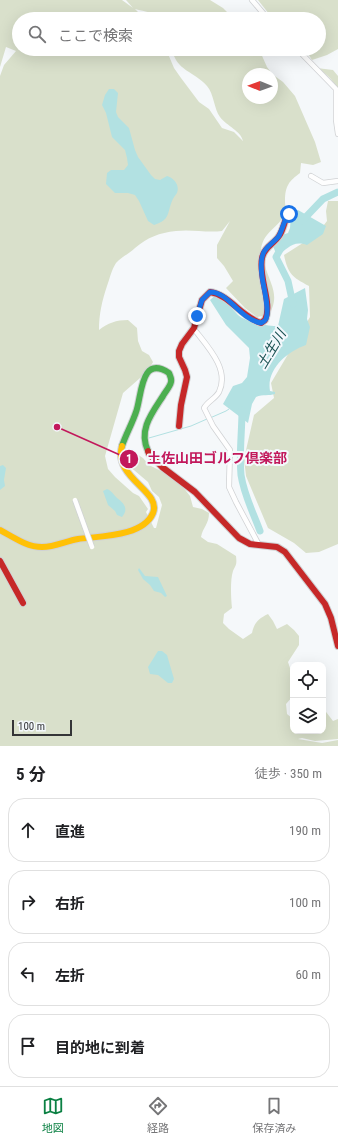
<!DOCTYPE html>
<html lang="ja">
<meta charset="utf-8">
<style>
body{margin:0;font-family:"Roboto Condensed","Noto Sans JP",sans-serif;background:#f2f2f2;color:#202124}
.controls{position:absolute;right:12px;bottom:12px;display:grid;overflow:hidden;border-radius:8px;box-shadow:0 4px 16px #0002}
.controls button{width:36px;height:36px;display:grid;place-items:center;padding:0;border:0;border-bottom:1px solid #e0e0e0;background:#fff;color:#202124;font:20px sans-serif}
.compass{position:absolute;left:242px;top:68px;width:36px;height:36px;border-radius:50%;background:#fff;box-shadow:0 4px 16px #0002;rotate:271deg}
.scale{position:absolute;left:12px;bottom:10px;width:60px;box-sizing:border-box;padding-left:4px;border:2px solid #343537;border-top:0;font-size:11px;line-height:14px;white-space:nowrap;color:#343537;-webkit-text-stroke:3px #f3f8fc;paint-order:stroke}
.stop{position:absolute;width:12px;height:12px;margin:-9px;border:3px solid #1a73e8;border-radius:50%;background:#fff}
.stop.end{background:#1a73e8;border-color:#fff;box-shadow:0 1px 4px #0008}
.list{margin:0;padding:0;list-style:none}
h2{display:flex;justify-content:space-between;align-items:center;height:52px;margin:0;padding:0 16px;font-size:17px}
h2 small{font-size:13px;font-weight:400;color:#757577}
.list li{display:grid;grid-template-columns:26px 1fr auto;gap:12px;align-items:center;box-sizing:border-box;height:64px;margin:0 8px 8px;padding:0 8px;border:1px solid #e0e0e0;border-radius:16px}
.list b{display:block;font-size:15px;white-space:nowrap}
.list em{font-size:13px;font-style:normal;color:#757577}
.icon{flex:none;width:22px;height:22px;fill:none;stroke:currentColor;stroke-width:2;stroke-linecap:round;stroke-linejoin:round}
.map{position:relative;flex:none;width:338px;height:746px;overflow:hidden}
.search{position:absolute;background:#fff;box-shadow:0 4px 16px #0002;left:12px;right:12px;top:12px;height:44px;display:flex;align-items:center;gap:10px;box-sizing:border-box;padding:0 14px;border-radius:22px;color:#757577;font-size:15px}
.sheet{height:340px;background:#fff}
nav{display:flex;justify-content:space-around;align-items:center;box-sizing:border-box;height:56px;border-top:1px solid #e0e0e0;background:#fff;font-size:11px;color:#757577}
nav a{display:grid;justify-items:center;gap:2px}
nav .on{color:#0b8043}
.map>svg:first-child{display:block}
.green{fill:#d9e0cb;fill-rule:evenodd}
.water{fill:#b2e1e2}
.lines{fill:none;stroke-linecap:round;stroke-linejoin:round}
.stream{stroke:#b2e1e2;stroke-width:1}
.river{stroke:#b2e1e2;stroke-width:7}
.street-casing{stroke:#d0d2d4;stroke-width:6}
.fast-casing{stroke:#d0d2d4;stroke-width:8}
.slow-casing{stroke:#d0d2d4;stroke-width:8}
.jam-casing{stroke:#d0d2d4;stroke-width:8}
.street{stroke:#fefefe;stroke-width:4.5}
.fast{stroke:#4caf50;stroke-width:6}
.slow{stroke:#ffc107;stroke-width:6}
.jam{stroke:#c62828;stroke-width:6}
.street-bridge-casing{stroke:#d0d2d4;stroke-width:6;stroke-linecap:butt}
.street-bridge{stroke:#fefefe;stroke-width:4.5}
.route{stroke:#1a73e8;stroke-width:5}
.labels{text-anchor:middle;stroke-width:4;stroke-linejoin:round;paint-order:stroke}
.water-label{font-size:14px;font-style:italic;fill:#195152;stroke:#f3f8fc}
.leader{fill:none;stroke:#c2185b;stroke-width:1.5}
.callout-dot{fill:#c2185b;stroke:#f3f8fc;stroke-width:1.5}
.mark-label{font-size:12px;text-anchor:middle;font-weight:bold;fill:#fff}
.callout-label{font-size:14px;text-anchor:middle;font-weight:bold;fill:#c2185b;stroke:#f3f8fc;stroke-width:4;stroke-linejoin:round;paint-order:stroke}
</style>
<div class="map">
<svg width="338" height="746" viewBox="0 0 338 746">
<rect width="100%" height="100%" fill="#f5f8fa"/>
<path class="green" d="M0 0H122L133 8 126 0H210L223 8 234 19H165C156 12 145 12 135 9L145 19H19V49H166L174 68 181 78 199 102 209 109 222 128 234 132 243 141C241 131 227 126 220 117 214 109 214 94 207 86 194 71 176 71 172 49H259L267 67 272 74 283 82 295 96 315 142 321 162 313 165 301 163 300 173C289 181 285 186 285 201 285 204 286 209 285 213 280 228 260 232 261 254 261 258 263 262 265 266 271 286 280 295 269 315L257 317 245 308 226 288 233 281 224 266 217 258V245L230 221 222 231C206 233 192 229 176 231 159 233 148 237 135 248 129 254 121 257 116 263 111 271 110 278 107 286 102 301 99 314 99 330 108 323 116 320 128 320L137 328 138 341 142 351 149 355 153 362 148 371 123 393 105 456 108 469 115 477 133 493 139 496 148 509 146 512 154 528H156L162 505 159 497 152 491 148 482 128 465 125 457 127 449H129L143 458 149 465 173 477 179 482 190 496 193 507 202 509 209 513C209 524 203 527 201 537L208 542 217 544 236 556C237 565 236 564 233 571 230 580 231 599 232 608L224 614 223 623 229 629 243 639 252 633C254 623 258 619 268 614L273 621 277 629 287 624 294 630 299 636V645L288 662 291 671H293V696L286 704 287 714 293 719V731H323V708L333 721 338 719V739L315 741 302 738 298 739 322 743 338 740V746H0V76L4 65 16 51 6 47 0 67ZM248 74H272V98H248Z
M258 0H338V49L327 55 312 60 305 49H319V19H273Z
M317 68 333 70 338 76V105C336 83 335 80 317 68Z
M328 201H338V544L319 552 306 553 294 543 268 528 246 476 244 459 254 415 274 398 271 383 310 317 309 286C292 277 288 274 284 255L317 234 327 221 326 211Z"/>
<path class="water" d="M109 89H114L118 93 116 112 118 117 129 128 135 150 138 157 151 175 155 179 160 180 167 176C174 178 180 185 177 193 175 196 173 198 172 201 167 214 170 220 154 225L148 221 139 201 135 195 128 193H115L106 184 107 173 111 170H124L128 165 127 158 125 150 112 137 106 113 102 105 105 95Z
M298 210 326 226 323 234 307 245C292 240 288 249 277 256L273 246 279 236 288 233 290 228 291 215Z
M305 288 308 310 307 319 310 327 306 345C288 351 266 369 270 391L275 392V394C269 396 263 394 256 397L252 404 248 423 223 404 233 386 242 383 247 377 250 358 249 348 226 325 210 300 219 292C225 300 231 308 238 315 244 321 269 327 278 326L284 299Z
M3 465 6 468 4 480 5 486 0 490V466Z
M107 489C112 491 113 494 117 498 124 503 129 509 122 517L117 515 115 511 108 505 103 491Z
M139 568 145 576 158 577 167 596 165 597 161 593 154 591 150 585 143 579 138 570Z
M158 651H162L167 655 174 679 172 683H168L158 675 150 674 148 667Z"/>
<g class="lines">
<path class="stream" d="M210 418 226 411 229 409
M149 438 191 426 207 419"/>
<path class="river" d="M302 221 323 199 338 192
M281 248 276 257 288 281 293 304
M242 410C242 432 239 453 241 475 244 495 253 512 260 531"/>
<defs>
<path id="street" d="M252 0 268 19
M297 49 336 89V120L338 134
M311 176 323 183 338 181
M194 329C207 346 230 369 219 392 215 399 208 401 204 408L213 426 230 450 229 487 236 502 259 545"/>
<path id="fast" d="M122 446C126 434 132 424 136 412 142 396 140 354 169 373 170 376 172 379 171 382 170 387 165 392 163 396 152 413 138 430 148 451"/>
<path id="slow" d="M0 530C13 537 27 547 42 547 55 547 66 541 78 539 99 536 143 537 153 513 162 491 113 478 122 446"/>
<path id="jam" d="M179 426 181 405 187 377 185 370 179 357V351L182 344 194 328 202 300 210 292C230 295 240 316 261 323L265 320C273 303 258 278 262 258 264 247 274 244 279 236 284 229 284 220 289 213
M148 451 149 454 162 467 195 492 239 538 250 544 277 547 285 552 325 604 331 618 338 646
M0 561 23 603"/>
</defs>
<use href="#street" class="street-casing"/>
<use href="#fast" class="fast-casing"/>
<use href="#slow" class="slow-casing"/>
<use href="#jam" class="jam-casing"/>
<use href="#street" class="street"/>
<use href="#fast" class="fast"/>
<use href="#slow" class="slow"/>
<use href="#jam" class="jam"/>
<defs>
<path id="street-bridge" d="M75 500 92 547"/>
</defs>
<use href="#street-bridge" class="street-bridge-casing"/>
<use href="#street-bridge" class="street-bridge"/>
</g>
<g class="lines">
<path class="route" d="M197 316 202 300 210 292C229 292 238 318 261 323 263 322 265 321 266 319 270 309 263 286 262 276 261 268 260 255 266 249 270 244 275 241 279 236 283 228 284 220 289 214"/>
</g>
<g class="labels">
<g class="water-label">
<text transform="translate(271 349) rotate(-59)" y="5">土生川</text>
</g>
</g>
<path class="leader" d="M57 427L129 459"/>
<g class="callout-dot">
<circle cx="57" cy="427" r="4"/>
<circle cx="129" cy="459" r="10"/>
</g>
<g class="mark-label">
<text x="129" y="463">1</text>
</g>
<g class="callout-label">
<text x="217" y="463">土佐山田ゴルフ倶楽部</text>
</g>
</svg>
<div class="controls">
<button><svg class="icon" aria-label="locate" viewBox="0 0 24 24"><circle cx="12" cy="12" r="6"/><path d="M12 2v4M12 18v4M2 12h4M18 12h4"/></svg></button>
<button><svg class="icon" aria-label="layers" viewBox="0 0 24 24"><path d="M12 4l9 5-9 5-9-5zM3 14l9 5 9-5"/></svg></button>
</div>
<svg class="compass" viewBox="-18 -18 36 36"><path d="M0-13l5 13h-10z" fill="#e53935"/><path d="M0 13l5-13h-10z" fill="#757577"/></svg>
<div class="scale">100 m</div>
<div class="stop" style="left:289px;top:214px"></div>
<div class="stop end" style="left:197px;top:316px"></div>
<div class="search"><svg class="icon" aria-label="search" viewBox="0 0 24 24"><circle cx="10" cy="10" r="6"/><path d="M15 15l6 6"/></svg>ここで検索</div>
</div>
<section class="sheet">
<h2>5 分<small>徒歩 · 350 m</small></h2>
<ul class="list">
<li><svg class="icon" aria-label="ahead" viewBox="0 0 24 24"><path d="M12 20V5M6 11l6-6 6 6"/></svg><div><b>直進</b></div><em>190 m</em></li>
<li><svg class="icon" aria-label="right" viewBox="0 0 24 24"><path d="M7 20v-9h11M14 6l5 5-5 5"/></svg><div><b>右折</b></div><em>100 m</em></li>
<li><svg class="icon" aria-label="left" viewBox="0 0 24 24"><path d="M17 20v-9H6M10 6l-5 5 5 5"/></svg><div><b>左折</b></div><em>60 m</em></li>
<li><svg class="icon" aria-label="arrive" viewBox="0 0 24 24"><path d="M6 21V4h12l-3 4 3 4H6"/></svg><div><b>目的地に到着</b></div></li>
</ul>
</section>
<nav>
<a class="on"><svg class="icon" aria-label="map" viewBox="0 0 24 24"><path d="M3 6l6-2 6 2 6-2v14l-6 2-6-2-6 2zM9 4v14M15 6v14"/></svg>地図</a>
<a><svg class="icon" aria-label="directions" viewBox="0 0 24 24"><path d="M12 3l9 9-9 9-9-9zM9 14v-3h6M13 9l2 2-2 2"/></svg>経路</a>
<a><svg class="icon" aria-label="saved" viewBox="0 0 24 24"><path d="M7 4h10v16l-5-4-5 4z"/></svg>保存済み</a>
</nav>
